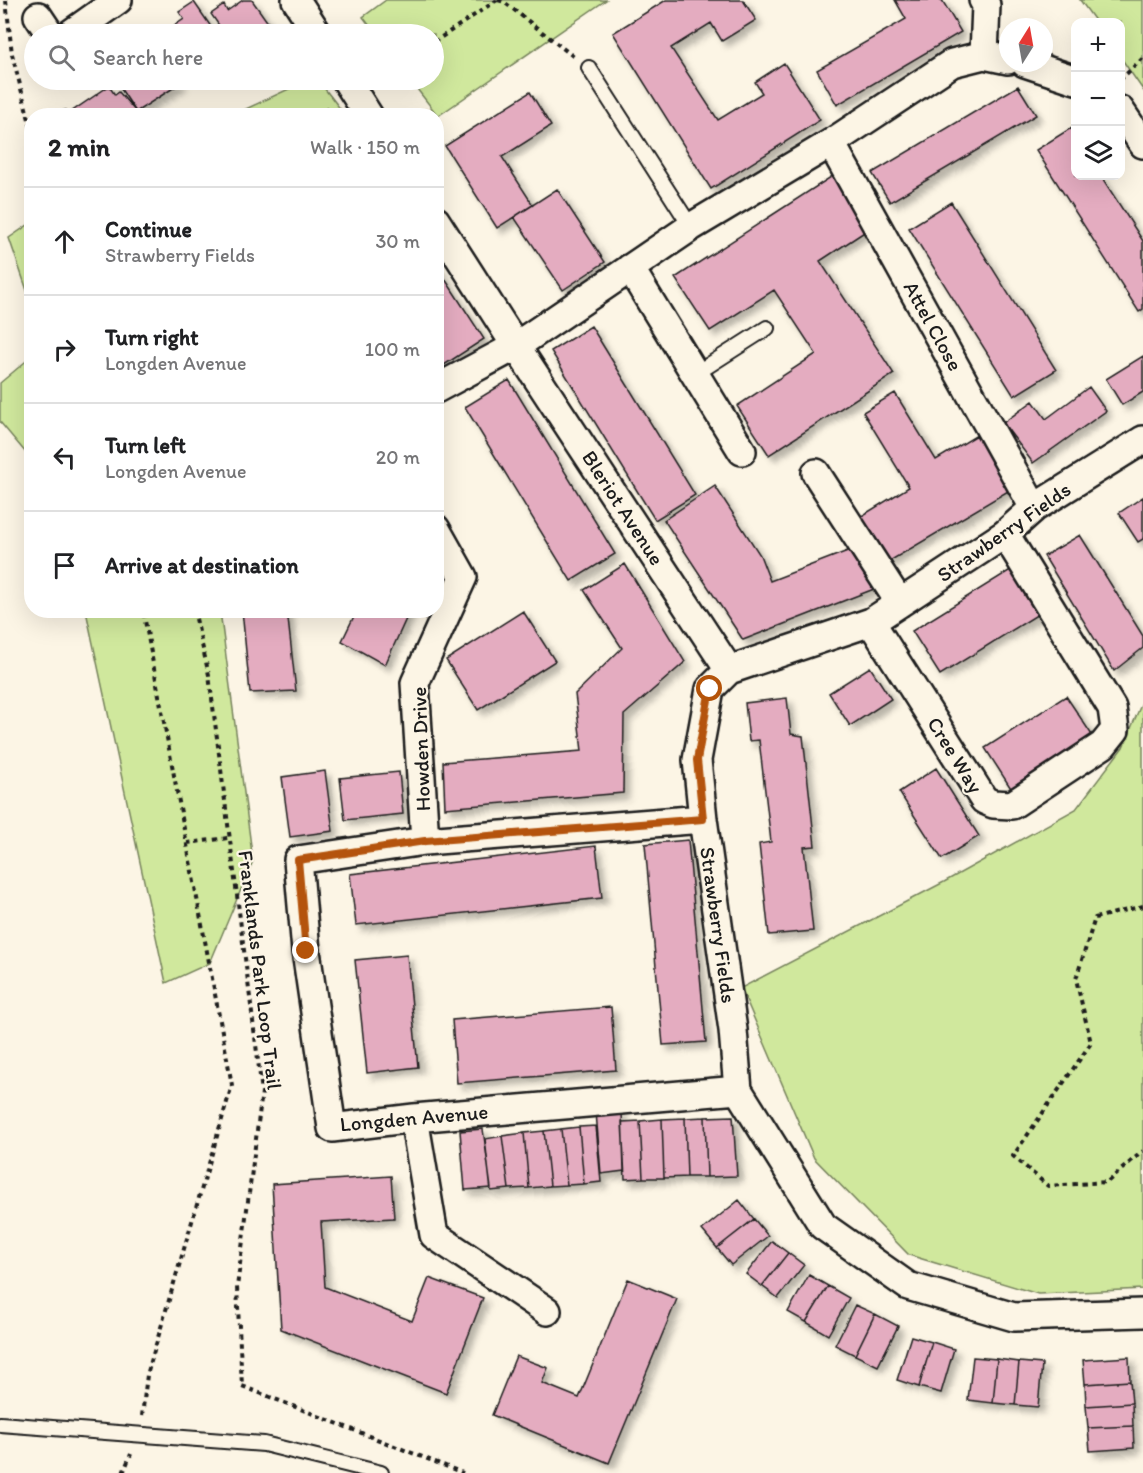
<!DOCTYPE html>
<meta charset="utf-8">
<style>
body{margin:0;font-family:Itim,sans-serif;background:#f6f6f6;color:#202124}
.controls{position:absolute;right:18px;top:18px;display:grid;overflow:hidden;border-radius:12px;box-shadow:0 6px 24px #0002}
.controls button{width:54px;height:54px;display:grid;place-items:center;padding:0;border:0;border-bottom:2px solid #e0e0e0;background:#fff;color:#202124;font:30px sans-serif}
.compass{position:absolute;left:999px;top:18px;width:54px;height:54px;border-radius:50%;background:#fff;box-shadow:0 6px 24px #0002;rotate:11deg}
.stop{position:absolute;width:18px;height:18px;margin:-14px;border:4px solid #b45309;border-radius:50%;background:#fff}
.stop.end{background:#b45309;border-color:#fff;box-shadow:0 2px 6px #0008}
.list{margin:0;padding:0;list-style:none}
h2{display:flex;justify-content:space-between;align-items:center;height:78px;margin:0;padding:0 24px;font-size:26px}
h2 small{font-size:20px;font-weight:400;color:#757577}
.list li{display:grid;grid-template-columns:39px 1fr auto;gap:18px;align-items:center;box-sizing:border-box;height:108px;padding:0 24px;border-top:2px solid #e0e0e0}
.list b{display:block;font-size:22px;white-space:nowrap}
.list p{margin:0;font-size:20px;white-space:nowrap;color:#757577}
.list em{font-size:20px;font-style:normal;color:#757577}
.icon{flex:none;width:33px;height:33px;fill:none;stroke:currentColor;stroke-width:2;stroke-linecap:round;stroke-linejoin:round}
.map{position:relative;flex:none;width:1143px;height:1473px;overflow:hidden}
.search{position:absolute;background:#fff;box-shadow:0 6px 24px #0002;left:24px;top:24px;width:420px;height:66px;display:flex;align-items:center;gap:15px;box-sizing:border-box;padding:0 21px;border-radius:33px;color:#757577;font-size:22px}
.panel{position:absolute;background:#fff;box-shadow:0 6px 24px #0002;left:24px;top:108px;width:420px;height:510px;border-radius:24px}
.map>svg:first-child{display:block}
.green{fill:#d0e89d;stroke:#76825c;stroke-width:1.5}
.building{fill:#e4acc0;stroke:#1c1c1c;stroke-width:1.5;filter:url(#shadow)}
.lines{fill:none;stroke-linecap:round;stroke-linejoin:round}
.lane-casing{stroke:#1c1c1c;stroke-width:18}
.street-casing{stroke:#1c1c1c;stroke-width:32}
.path{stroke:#1c1c1c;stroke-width:4;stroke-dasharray:4.5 4.5;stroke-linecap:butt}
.lane{stroke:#fcf5e5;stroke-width:14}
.street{stroke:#fcf5e5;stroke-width:27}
.route{stroke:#b45309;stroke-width:8}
.labels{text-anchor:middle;stroke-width:4.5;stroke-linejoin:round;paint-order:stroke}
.street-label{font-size:21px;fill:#1c1c1c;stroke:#fcf5e5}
</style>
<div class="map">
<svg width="1143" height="1473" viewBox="0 0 1143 1473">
<defs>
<filter id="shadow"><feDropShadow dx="5.5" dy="5.5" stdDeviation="3" flood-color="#0004"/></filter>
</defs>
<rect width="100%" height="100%" fill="#fcf5e5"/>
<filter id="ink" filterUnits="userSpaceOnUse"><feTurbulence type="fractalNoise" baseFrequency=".0167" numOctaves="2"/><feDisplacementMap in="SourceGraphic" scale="12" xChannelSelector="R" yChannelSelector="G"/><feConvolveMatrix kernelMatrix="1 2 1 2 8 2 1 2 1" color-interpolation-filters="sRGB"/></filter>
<g filter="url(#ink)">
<path class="green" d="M386 0H606L438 116 410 80H434V34H376L363 17Z
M1080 0H1143V90L1121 58 1120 22H1096Z
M308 80H318L345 115H233Z
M31 223V302L9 238Z
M31 357V459L0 422V383Z
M86 611H220L253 861 210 963 166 983Z
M1143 700V1289L1038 1294 909 1255 814 1158 741 988 944 882 1076 809 1123 747Z"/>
<path class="building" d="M243 0H252L276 34H225L211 14 224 5 227 11Z
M666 0H743L756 20 722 41 711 23 671 48 718 120 762 93 755 82 784 63 820 120 711 189 613 33Z
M895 0H942L961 32 837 105 817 70 906 19Z
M194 2 216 34H164L163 33 184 19 179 12Z
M115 80H178L181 83 136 112Z
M109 86 115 95 119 92 136 112 131 116H69L68 114Z
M1018 86 1036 115 890 202 872 173Z
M530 92 551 126 502 157 533 205 497 228 445 146Z
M66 110 68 116H44Z
M1071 128 1076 135V176H1101L1143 241V309L1139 312 1036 150Z
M837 173 872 227 820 261 894 374 769 455 737 406 816 354 774 290 710 331 675 278Z
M557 189 605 262 563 290 514 217Z
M951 202 1056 370 1014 396 909 228Z
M436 265 484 339 441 367 436 360Z
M591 326 695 495 655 520 551 351Z
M1143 356V392L1122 405 1106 379Z
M509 380 615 554 571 581 465 407Z
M1089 387 1106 411 1033 463 1003 423 1033 401 1046 419Z
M895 393 936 460 977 435 1010 490 888 562 860 517 909 487 863 412Z
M715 486 760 555 770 581 858 547 874 589 743 640 664 520Z
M1143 497V539L1138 542 1119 513Z
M1080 535 1143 636V648L1114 671 1044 556Z
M625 564 685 662 624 715 623 793 445 808 443 762 582 751 575 694 622 648 584 590Z
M1012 569 1040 613 940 675 912 631Z
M242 610H287L296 691 250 693Z
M357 610H410L385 665 342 641Z
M523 611 555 661 478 710 446 660Z
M870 667 891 699 850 726 829 693Z
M1066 696 1094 738 1012 790 985 748Z
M787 698 791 734 803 736 815 846 804 847 813 931 769 935 759 844 771 842 759 740 749 741 745 703Z
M936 768 979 836 942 859 899 792Z
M325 771 333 831 290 837 282 777Z
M399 772 403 814 345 820 340 778Z
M688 840 706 1042 663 1045 645 844Z
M596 846 602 898 356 925 350 874Z
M407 955 418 1067 367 1073 355 960Z
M611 1007 616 1070 457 1083 452 1020Z
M622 1111 624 1171 601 1174 596 1112Z
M733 1116 737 1176 707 1177 705 1117Z
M705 1117 707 1177H687L685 1118Z
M685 1118 687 1177 664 1178 662 1119Z
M662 1119 664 1178H643L640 1121Z
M640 1121 643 1178 625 1179 622 1122Z
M596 1126 601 1182 584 1184 579 1127Z
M579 1127 584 1184 567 1185 561 1129Z
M483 1129 491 1188 465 1190 460 1131Z
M561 1129 567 1185 550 1186 544 1131Z
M544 1131 550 1186 529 1188 524 1133Z
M524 1133 529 1188 509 1189 502 1136Z
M502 1136 509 1189 491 1191 485 1139Z
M391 1176 394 1218 321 1222 325 1287 412 1321 429 1278 483 1298 446 1393 281 1329 272 1184Z
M739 1200 754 1219 717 1248 702 1230Z
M754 1219 768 1236 731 1265 717 1248Z
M772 1241 788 1253 762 1286 746 1274Z
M788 1253 804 1265 778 1298 762 1286Z
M809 1275 828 1286 806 1322 788 1312Z
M628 1279 677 1299 609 1463 492 1415 516 1356 548 1368 542 1383 579 1398Z
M828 1286 849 1298 828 1335 806 1322Z
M855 1305 875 1314 855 1355 835 1345Z
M875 1314 898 1326 878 1366 855 1355Z
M911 1336 932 1342 919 1387 897 1380Z
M932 1342 954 1349 941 1393 919 1387Z
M973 1357 997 1359 993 1403 968 1400Z
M1129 1357 1130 1381 1085 1384 1083 1360Z
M997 1359 1019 1362 1015 1405 993 1403Z
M1019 1362 1042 1364 1038 1407 1015 1405Z
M1130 1381 1132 1403 1086 1406 1085 1384Z
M1132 1403 1133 1426 1088 1428 1086 1406Z
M1133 1426 1134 1448 1090 1451 1088 1428Z"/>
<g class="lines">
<defs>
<path id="lane" d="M589 68 691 227
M695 374 767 328
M0 1424 264 1444 381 1473"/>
<path id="street" d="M296 0 318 34
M983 0 986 5 984 55
M38 16 50 34
M70 34 118 0
M1025 63 1076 80
M346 80 369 116
M1120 110 1143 144
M831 143 1034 508
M436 221 516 346 729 670
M630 268 742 451
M436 389 516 346 691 227 831 143 952 63 984 55 1008 60
M1143 440 1034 508 1005 534 871 622 729 670 710 689 697 760 703 819 733 1030 738 1090 823 1226 908 1286 1014 1317 1143 1313
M816 473 900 603
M871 622 984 800 993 804 1012 805 1103 745 1115 730 1112 708 1005 534
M703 819 425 841 298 860 306 951 332 1128 414 1118 738 1090
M425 841 415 683 463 577 436 529
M414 1118 434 1235 547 1311"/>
</defs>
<use href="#lane" class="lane-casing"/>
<use href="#street" class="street-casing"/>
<path class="path" d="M6 0 12 54 32 131
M498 0 504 2 574 57
M434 42 497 0
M1120 80 1143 58
M317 116 332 106
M194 610 209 675 262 1092 237 1287 242 1386 463 1473
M187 843 228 838
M1143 906 1095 918 1076 979 1091 1043 1013 1156 1048 1186 1107 1182 1143 1151
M142 1416 147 1375 232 1085 143 610
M123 1473 131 1454"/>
<use href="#lane" class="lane"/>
<use href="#street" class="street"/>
</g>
</g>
<g class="lines" filter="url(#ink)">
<path class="route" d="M306 951 298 860 425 841 703 819 697 760 710 689"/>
</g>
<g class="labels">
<g class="street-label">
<text transform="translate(933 326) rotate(61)" y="7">Attel Close</text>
<text transform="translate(623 508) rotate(57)" y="7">Bleriot Avenue</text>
<text transform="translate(1004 532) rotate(-35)" y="7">Strawberry Fields</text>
<text transform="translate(421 749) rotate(-92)" y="7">Howden Drive</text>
<text transform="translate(955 755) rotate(58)" y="7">Cree Way</text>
<text transform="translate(718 925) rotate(82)" y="7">Strawberry Fields</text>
<text transform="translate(260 970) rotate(83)" y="7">Franklands Park Loop Trail</text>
<text transform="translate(414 1118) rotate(-5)" y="7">Longden Avenue</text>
</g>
</g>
</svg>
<div class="controls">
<button>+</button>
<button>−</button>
<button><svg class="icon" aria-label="layers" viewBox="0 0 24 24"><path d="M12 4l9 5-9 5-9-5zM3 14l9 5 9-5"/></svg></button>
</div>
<svg class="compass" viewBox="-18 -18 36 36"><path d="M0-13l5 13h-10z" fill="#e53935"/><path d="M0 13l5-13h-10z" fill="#757577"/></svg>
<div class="stop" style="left:710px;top:689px"></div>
<div class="stop end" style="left:306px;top:951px"></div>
<div class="search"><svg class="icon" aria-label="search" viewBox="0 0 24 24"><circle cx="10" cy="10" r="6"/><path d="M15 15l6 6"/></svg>Search here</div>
<section class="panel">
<h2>2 min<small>Walk · 150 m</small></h2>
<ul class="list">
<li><svg class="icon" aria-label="ahead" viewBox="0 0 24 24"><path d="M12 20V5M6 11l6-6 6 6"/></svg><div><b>Continue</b><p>Strawberry Fields</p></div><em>30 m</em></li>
<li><svg class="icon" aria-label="right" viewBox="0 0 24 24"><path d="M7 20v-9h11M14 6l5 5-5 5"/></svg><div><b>Turn right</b><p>Longden Avenue</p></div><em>100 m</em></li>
<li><svg class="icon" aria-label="left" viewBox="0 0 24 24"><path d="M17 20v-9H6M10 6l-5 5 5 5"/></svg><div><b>Turn left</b><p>Longden Avenue</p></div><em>20 m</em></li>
<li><svg class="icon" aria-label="arrive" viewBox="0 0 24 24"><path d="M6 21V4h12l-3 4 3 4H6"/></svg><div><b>Arrive at destination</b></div></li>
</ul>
</section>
</div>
